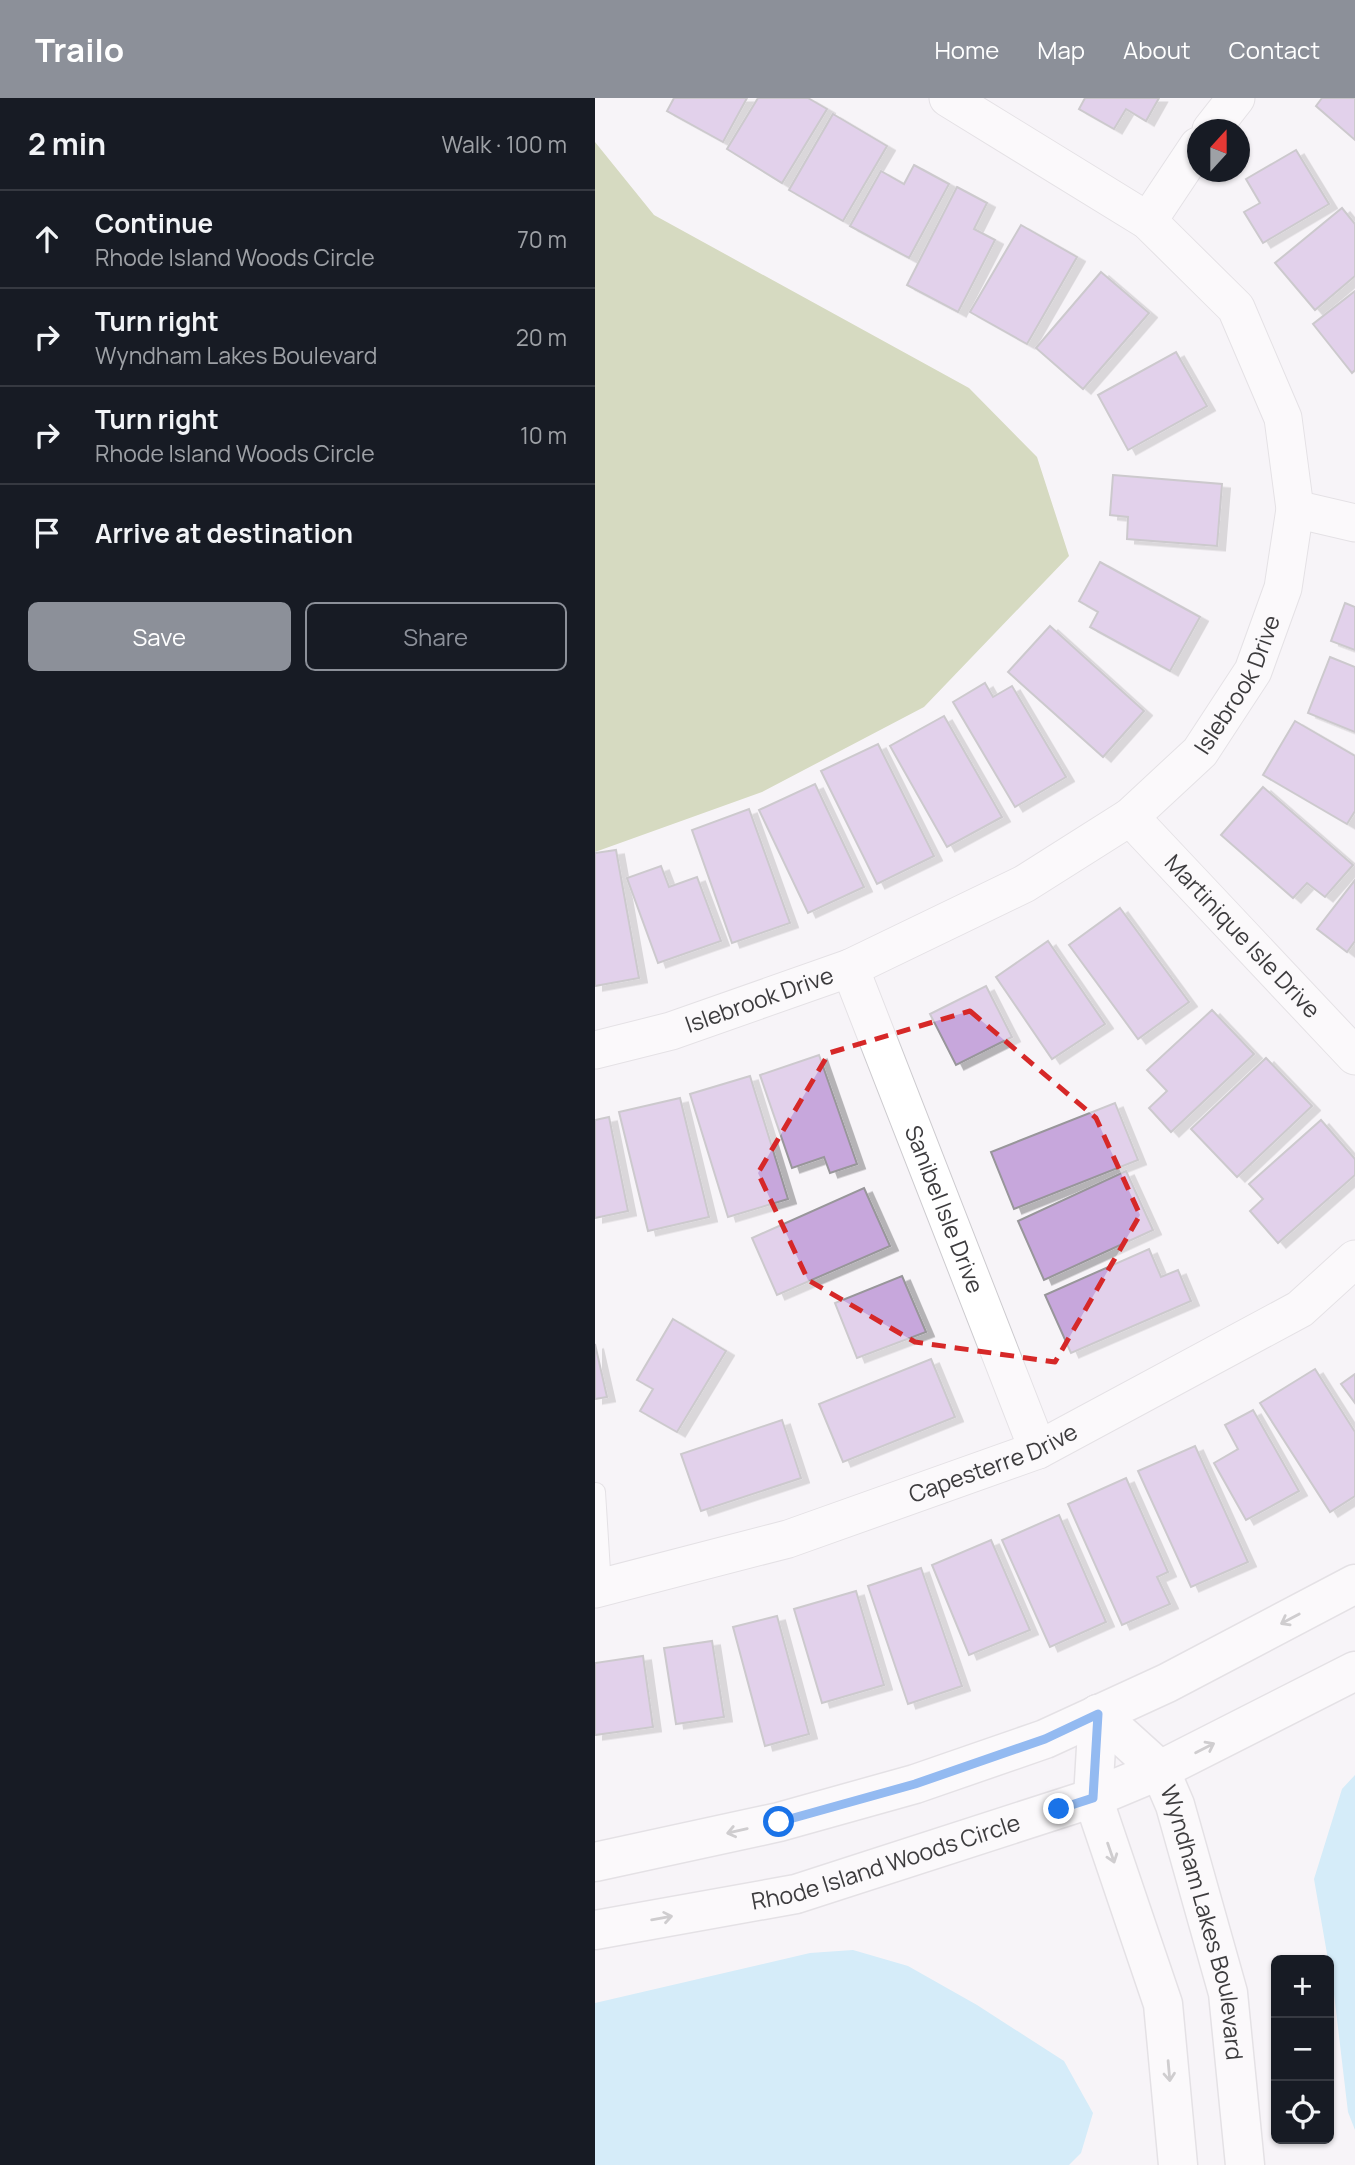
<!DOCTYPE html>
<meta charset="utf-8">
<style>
body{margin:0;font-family:Manrope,sans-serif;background:#20242c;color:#f1f3f6}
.controls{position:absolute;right:21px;bottom:21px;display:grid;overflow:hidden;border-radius:10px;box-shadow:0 2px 5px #0004}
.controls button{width:63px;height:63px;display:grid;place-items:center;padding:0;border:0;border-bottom:2px solid #363941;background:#171b24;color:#f1f3f6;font:35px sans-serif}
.compass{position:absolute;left:592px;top:21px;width:63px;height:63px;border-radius:50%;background:#171b24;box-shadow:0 2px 5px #0004;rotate:21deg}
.stop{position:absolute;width:21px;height:21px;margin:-16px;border:5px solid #1a73e8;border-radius:50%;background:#fff}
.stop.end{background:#1a73e8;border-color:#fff;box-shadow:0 2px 7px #0008}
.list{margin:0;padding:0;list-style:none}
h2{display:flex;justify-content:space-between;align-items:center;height:91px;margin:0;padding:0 28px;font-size:30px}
h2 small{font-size:23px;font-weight:400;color:#9ea1a6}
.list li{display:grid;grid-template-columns:46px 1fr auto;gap:21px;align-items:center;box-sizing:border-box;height:98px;padding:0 28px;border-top:2px solid #363941}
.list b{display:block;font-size:26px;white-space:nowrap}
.list p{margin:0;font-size:23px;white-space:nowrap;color:#9ea1a6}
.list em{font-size:23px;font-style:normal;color:#9ea1a6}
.actions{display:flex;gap:14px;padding:21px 28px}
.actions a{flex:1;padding:16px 0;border:2px solid #8c9099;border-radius:10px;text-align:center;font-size:24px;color:#8c9099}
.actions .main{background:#8c9099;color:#fff}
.icon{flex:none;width:38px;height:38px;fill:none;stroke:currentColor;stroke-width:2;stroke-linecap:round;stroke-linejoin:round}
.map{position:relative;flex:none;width:760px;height:2067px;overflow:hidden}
header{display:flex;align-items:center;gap:42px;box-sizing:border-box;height:98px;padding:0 35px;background:#8c9099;color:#fff}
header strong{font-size:33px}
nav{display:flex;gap:38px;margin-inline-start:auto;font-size:24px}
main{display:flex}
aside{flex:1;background:#171b24}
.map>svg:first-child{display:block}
.forest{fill:#adba7e}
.water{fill:#aae2fa}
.building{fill:#c7a7dc;stroke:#98969a;stroke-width:2;filter:url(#shadow)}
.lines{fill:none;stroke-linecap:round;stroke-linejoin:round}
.service-casing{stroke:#cdcbcf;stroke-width:20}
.minor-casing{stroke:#cdcbcf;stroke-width:39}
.tertiary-casing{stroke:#cdcbcf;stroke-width:41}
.service{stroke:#fff;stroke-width:18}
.minor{stroke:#fff;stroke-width:37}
.tertiary{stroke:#fff;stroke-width:38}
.oneway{stroke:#9e9e9e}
.route{stroke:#1a73e8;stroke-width:9}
.marked{fill:none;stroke:#d62828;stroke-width:5;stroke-dasharray:14 9;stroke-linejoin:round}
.labels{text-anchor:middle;stroke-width:6;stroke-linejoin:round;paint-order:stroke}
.street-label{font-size:23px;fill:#3d3c3e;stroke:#fff}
</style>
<header>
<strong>Trailo</strong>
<nav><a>Home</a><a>Map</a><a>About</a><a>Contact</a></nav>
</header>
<main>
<aside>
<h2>2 min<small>Walk · 100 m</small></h2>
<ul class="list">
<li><svg class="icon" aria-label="ahead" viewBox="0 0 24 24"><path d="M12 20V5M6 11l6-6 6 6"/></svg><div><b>Continue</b><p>Rhode Island Woods Circle</p></div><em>70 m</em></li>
<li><svg class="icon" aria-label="right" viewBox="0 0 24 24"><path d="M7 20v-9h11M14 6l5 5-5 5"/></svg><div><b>Turn right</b><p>Wyndham Lakes Boulevard</p></div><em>20 m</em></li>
<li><svg class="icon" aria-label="right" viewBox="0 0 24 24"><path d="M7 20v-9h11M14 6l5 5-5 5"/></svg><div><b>Turn right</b><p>Rhode Island Woods Circle</p></div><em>10 m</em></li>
<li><svg class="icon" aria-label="arrive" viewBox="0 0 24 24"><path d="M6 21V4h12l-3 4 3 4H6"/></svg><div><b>Arrive at destination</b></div></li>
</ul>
<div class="actions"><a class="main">Save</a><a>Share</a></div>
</aside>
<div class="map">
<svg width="760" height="2067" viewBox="0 0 760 2067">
<defs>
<filter id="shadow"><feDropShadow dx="8" dy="4.5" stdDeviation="0" flood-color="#0004"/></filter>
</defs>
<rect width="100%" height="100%" fill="#f7f4f8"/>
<!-- forest -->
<polygon class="forest" points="0,44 59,117 374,290 442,359 474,458 329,609 167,694 0,754"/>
<!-- water -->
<g class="water">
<polygon points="760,1677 760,2032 753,2014 739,1896 719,1781 747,1691"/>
<polygon points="258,1852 313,1868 382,1907 469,1963 498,2015 486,2055 474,2067 0,2067 0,1905 215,1855"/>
</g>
<!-- building -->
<g class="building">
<polygon points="79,0 152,0 128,44 72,13"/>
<polygon points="163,0 213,0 232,11 187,85 132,51"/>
<polygon points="490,0 564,0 551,23 531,11 519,31 484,11"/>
<polygon points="727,0 760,0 760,42 721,8"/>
<polygon points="238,16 292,48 248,123 194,92"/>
<polygon points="701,52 734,106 668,145 649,114 665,105 651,81"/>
<polygon points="319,67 354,86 314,160 255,128 286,73 309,86"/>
<polygon points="362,89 392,105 379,131 400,142 363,214 312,187"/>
<polygon points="747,110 760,126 760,178 720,212 680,165"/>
<polygon points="426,127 482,159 432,246 375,214"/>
<polygon points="506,174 554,215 488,291 441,250"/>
<polygon points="760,193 760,272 757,275 718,226"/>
<polygon points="581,254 612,308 533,352 503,297"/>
<polygon points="518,377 627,386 622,448 532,441 533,419 515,417"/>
<polygon points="505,464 605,519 575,573 495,529 503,514 484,503"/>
<polygon points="750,505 760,509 760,552 736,543"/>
<polygon points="455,528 549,613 508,659 413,574"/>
<polygon points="735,559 760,569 760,634 713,615"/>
<polygon points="390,585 398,599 417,588 471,679 420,709 358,604"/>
<polygon points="349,618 407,719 352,749 295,648"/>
<polygon points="700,623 760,658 760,713 752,726 668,677"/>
<polygon points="283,646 339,758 282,786 226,673"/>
<polygon points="220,686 269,789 213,815 164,712"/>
<polygon points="668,689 758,767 730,799 712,785 698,800 626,737"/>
<polygon points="154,711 195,825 137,845 97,732"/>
<polygon points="21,752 44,880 0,888 0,755"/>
<polygon points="66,768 74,789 102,779 126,843 63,865 32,780"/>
<polygon points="760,782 760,843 752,854 722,831"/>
<polygon points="525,810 594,904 543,941 474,847"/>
<polygon points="453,843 510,926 457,961 401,879"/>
<polygon points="391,888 417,939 361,967 335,916"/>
<polygon points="617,912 659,956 576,1034 554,1010 572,993 552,972"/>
<polygon points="224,957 262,1066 235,1075 229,1059 197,1070 165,977"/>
<polygon points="671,960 717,1008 642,1079 596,1031"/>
<polygon points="155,978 193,1101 133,1119 95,996"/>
<polygon points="85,1000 114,1119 53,1133 24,1014"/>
<polygon points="520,1005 543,1062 419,1111 396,1054"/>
<polygon points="14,1019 33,1113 0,1120 0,1022"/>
<polygon points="726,1022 760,1061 760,1077 683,1145 655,1113 668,1101 654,1086"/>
<polygon points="531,1073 558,1132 449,1182 423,1123"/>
<polygon points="269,1090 295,1148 182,1197 157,1140"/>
<polygon points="554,1151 566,1179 583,1172 596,1203 476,1255 450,1197"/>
<polygon points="307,1178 331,1234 262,1260 240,1205"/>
<polygon points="78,1221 131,1253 82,1334 45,1313 58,1291 42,1282"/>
<polygon points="0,1246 12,1299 0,1301"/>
<polygon points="336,1261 360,1319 248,1364 224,1306"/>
<polygon points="720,1271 760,1334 760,1398 735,1414 665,1305"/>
<polygon points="760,1276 760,1305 746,1286"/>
<polygon points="658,1312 704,1393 651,1422 619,1365 643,1351 630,1327"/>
<polygon points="187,1322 206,1380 106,1413 86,1356"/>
<polygon points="600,1348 653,1464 596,1489 543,1373"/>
<polygon points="531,1380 573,1474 562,1479 575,1506 527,1527 473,1406"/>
<polygon points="464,1417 511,1524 455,1549 407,1442"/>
<polygon points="396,1442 435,1532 374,1557 337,1467"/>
<polygon points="326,1470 367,1588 313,1606 273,1488"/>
<polygon points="261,1493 289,1587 227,1605 199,1511"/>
<polygon points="182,1518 214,1636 170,1648 138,1529"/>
<polygon points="117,1543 129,1619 81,1626 69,1550"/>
<polygon points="48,1558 58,1629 0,1637 0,1565"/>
</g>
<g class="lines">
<!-- service casing -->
<g class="service-casing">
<polyline id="service" points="1,1394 7,1489"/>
</g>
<!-- minor casing -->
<g class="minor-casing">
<g id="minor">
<polyline points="616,32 641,0"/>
<polyline points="553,123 603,48"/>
<polyline points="700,411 760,425"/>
<path id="s1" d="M535 719 760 958"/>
<path id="s2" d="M255 870 443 1352"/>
<path id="s3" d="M0 952 76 933 255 870 429 786 535 719 605 654 658 573 688 490 700 411 688 320 641 210 553 123 353 0"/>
<path id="s4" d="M0 1491 193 1441 443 1352 705 1211 760 1161"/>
</g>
</g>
<!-- tertiary casing -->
<g class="tertiary-casing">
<g id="tertiary">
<path id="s5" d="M503 1616 565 1672 580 1707 633 1895 650 2067"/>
<polyline points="503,1616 498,1700 568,1906 583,2067"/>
<polyline points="0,1764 184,1724 320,1686 450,1641 572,1585 760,1486"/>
<path id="s6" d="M0 1832 201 1796 498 1700 565 1672 760 1573"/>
</g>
</g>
<!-- service -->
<use href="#service" class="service"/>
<!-- minor -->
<use href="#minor" class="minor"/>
<!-- tertiary -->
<use href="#tertiary" class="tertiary"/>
</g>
<!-- one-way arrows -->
<defs><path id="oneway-shaft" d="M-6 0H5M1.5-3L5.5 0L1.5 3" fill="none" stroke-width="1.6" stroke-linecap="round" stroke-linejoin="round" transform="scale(1.75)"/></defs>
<g class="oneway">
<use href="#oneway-shaft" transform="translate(695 1521) rotate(152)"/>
<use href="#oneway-shaft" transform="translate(610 1650) rotate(-27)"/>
<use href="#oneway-shaft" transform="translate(142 1733) rotate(167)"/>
<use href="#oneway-shaft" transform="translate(516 1755) rotate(71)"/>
<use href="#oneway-shaft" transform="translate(67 1820) rotate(-10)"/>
<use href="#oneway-shaft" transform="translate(574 1973) rotate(85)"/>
</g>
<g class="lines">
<!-- route -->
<polyline class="route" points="184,1724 320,1686 450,1641 503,1616 498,1700 464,1711"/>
</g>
<!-- marked area -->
<path d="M0 0H760V2067H0ZM375 913 501 1020 545 1117 460 1264 320 1244 213 1182 163 1075 234 955Z" fill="#f7f4f8" fill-opacity=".55" fill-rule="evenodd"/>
<path class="marked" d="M375 913 501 1020 545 1117 460 1264 320 1244 213 1182 163 1075 234 955Z"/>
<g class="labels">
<!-- street labels -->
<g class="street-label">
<text dy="8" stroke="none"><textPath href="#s3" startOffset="760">Islebrook Drive</textPath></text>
<text dy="8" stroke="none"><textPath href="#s1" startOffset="164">Martinique Isle Drive</textPath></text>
<text dy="8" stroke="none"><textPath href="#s3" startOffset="172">Islebrook Drive</textPath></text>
<text dy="8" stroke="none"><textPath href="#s2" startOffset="259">Sanibel Isle Drive</textPath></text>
<text dy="8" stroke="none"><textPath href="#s4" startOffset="418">Capesterre Drive</textPath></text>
<text dy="8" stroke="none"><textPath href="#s6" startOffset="299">Rhode Island Woods Circle</textPath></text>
<text dy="8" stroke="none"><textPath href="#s5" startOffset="243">Wyndham Lakes Boulevard</textPath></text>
</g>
</g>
</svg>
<div class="controls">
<button>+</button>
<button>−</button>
<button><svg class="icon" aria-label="locate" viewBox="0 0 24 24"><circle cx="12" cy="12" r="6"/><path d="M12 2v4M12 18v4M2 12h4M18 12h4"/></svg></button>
</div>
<svg class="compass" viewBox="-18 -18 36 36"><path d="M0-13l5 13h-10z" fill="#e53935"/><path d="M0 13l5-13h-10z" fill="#9ea1a6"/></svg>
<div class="stop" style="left:184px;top:1724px"></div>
<div class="stop end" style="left:464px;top:1711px"></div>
</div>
</main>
